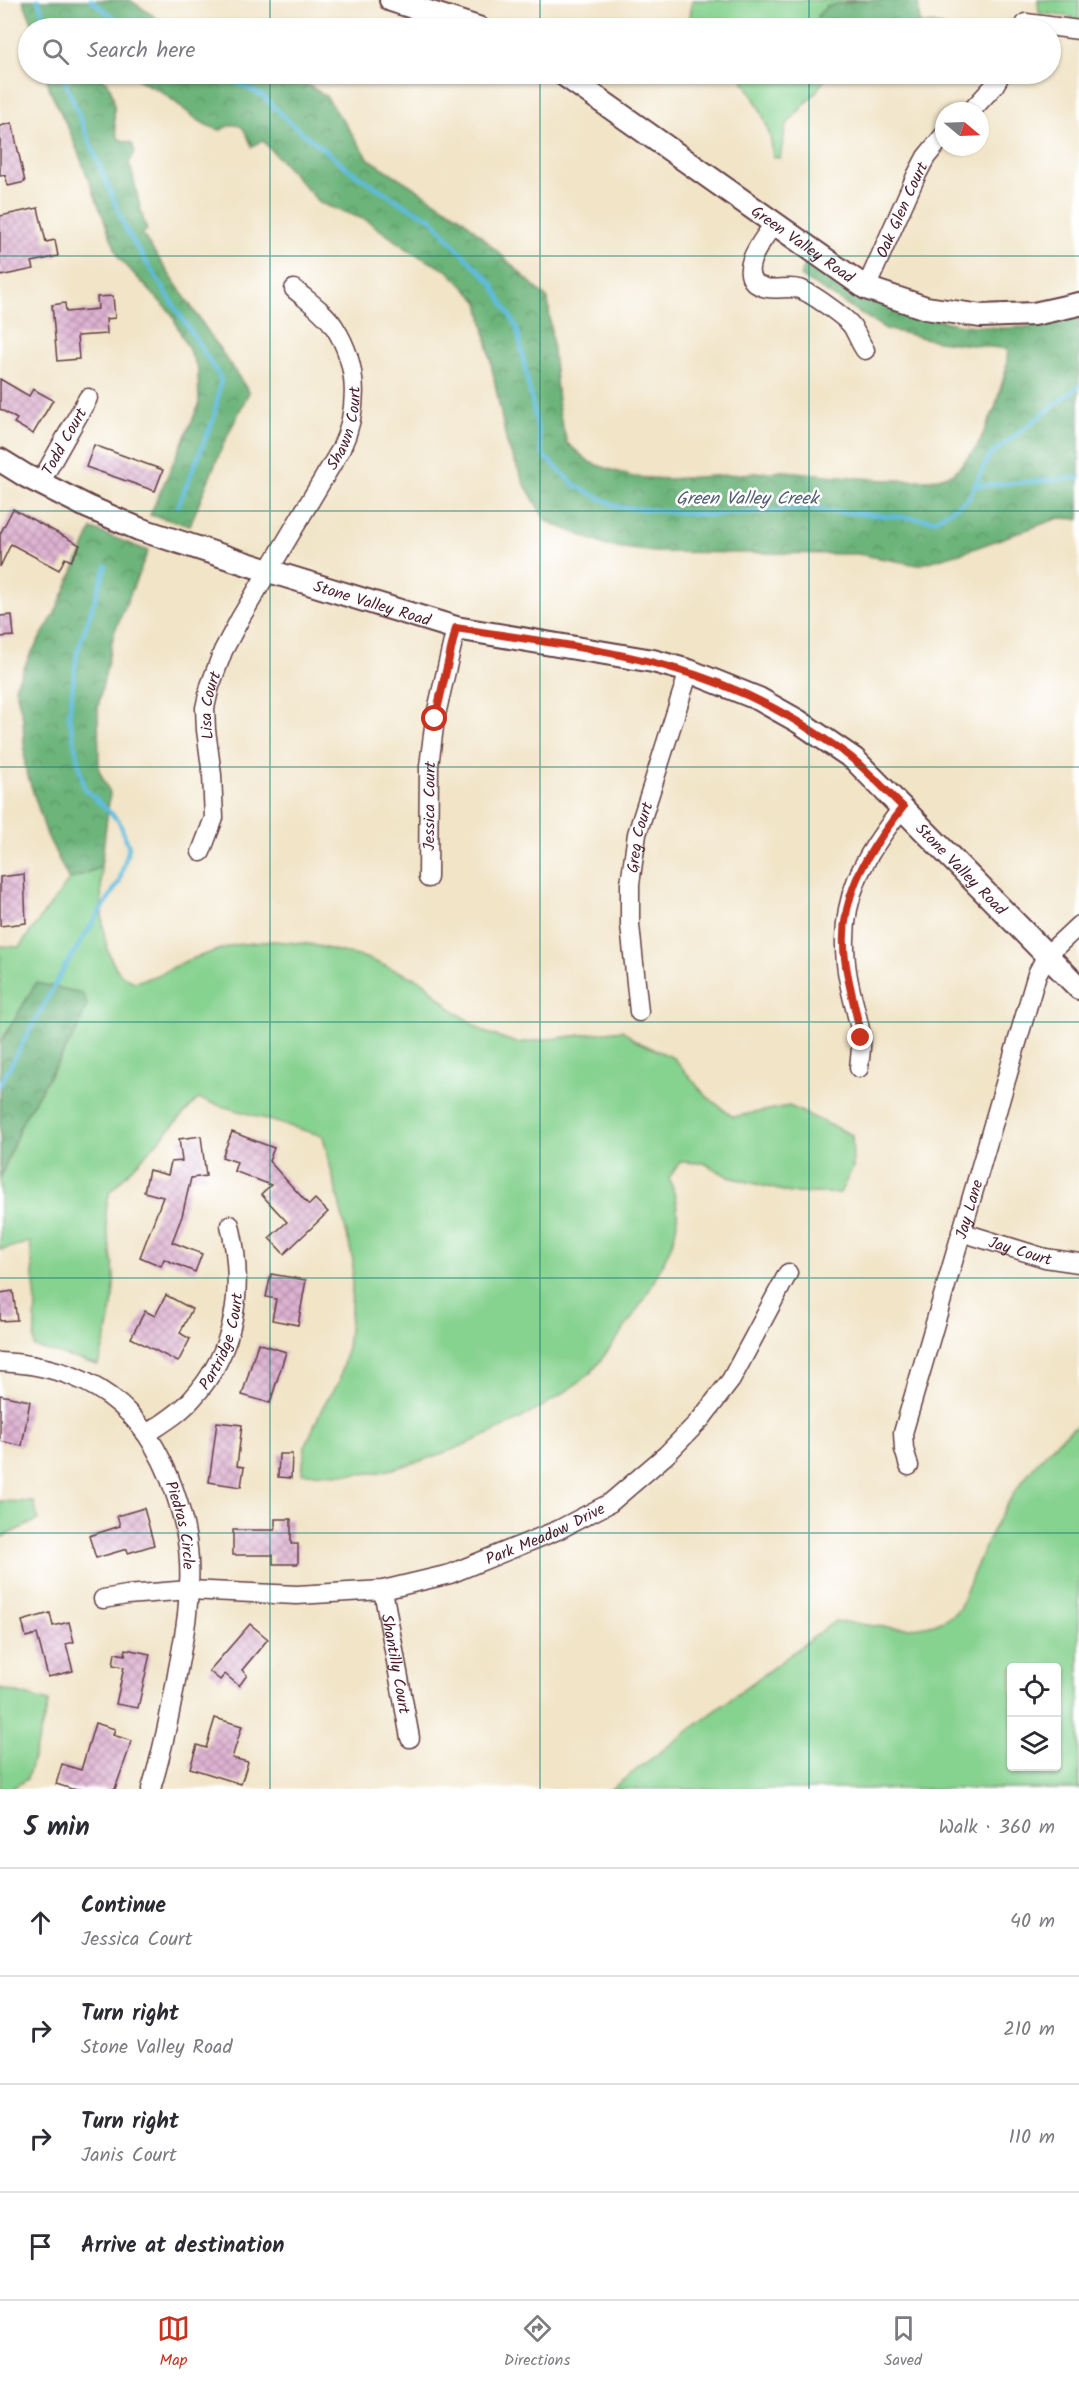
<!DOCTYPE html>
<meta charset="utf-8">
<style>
body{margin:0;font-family:Kalam,sans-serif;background:#f7f7f7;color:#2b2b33}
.controls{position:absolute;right:18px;bottom:18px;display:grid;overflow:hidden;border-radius:6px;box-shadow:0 2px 4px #0004}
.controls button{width:54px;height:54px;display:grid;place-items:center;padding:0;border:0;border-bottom:2px solid #e1e1e2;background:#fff;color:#2b2b33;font:30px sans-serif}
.compass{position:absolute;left:935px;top:102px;width:54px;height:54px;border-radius:50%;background:#fff;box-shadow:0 2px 4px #0004;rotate:109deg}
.stop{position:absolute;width:18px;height:18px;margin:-14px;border:4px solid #c8321e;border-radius:50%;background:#fff}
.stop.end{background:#c8321e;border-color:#fff;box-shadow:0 2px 6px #0008}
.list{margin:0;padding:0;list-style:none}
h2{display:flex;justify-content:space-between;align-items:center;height:78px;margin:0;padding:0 24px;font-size:26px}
h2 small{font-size:20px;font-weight:400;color:#7c7c81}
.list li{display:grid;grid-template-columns:39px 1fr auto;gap:18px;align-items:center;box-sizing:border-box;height:108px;padding:0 24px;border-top:2px solid #e1e1e2}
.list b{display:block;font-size:22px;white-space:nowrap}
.list p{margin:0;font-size:20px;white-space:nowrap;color:#7c7c81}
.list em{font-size:20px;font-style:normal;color:#7c7c81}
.icon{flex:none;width:33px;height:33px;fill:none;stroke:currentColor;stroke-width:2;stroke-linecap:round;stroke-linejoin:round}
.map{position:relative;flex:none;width:1079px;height:1789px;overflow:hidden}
.search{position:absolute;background:#fff;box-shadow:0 2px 4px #0004;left:18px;right:18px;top:18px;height:66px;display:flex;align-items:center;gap:15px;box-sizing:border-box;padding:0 21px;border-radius:33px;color:#7c7c81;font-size:22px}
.sheet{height:510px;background:#fff}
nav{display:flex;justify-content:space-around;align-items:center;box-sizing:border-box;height:84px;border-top:2px solid #e1e1e2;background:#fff;font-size:16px;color:#7c7c81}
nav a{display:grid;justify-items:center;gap:3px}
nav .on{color:#c8321e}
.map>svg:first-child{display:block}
.green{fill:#86d28f;stroke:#68785d;stroke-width:1.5;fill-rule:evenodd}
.forest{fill:url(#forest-crowns);stroke:#5b6a52;stroke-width:1.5}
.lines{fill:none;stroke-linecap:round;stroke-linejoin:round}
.stream{stroke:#5fbcdd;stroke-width:4.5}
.building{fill:url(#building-cross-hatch)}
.minor-casing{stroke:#633d42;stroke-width:21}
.tertiary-casing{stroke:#633d42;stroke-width:26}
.minor{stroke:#fff;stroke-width:18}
.tertiary{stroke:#fff;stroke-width:22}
.route{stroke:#c8321e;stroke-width:8}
.grid{fill:none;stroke:#0f766e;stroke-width:1.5;stroke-opacity:0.55}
.labels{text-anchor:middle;stroke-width:5;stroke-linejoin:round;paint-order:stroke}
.street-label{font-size:16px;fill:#4a1f2b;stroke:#fff}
.water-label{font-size:18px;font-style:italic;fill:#525e72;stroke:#fff}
</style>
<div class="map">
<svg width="1079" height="1789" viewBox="0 0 1079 1789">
<defs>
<pattern id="forest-crowns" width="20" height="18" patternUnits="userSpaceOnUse" patternTransform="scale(1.5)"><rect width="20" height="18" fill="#6cb47a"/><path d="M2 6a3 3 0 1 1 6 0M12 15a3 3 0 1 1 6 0" fill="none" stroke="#5b9264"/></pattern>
<pattern id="building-cross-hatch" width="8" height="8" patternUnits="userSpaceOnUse" patternTransform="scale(1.5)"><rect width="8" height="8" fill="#deb3d2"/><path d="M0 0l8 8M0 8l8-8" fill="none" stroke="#b691ab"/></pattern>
</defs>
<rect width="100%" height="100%" fill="#fff"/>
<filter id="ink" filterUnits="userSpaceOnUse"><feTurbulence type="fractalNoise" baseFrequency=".0167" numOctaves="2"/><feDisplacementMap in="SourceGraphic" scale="12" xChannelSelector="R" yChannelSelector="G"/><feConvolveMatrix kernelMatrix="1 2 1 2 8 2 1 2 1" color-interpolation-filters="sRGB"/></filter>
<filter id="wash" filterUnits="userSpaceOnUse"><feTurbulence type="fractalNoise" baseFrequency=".008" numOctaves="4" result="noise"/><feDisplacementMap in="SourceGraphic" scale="24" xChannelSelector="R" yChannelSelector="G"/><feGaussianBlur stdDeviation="1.35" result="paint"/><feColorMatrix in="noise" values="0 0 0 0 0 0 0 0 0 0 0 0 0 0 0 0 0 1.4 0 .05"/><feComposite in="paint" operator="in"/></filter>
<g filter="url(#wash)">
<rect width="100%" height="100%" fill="#f1e4c7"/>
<!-- green -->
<g class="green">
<polygon points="692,0 862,0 846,2 818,15 817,28 701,28 690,18"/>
<polygon points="1038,0 1079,0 1079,24 1071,23 1072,17 1039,13"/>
<path d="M739 74H828L816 92 786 125 780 158 773 157C771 124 756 100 739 74Z"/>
<path d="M101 867C102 898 98 952 122 975 125 978 131 980 135 982L158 975 188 960 234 945 273 941 309 944 366 958 424 982 448 1006 484 1032 517 1043 622 1030 636 1041 674 1058 705 1095 733 1117 789 1106 852 1135 853 1167 840 1193H791L729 1177 704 1163 680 1162 669 1178C687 1221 673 1243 654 1281 640 1308 625 1329 606 1353 601 1360 596 1368 589 1374 536 1418 447 1457 380 1472 357 1476 326 1473 302 1473L305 1447 323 1406 339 1382 347 1348 351 1309 353 1260 323 1136 198 1099 110 1192C99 1221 114 1249 114 1279 114 1308 107 1337 98 1365L34 1347 36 1303 30 1242 0 1250V1179L23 1120 79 1027 82 993 36 983 0 1044V946L19 947 69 880Z"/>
<path d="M1079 1425V1789H611L835 1621C875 1625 927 1640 959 1609 982 1551 1001 1501 1044 1455 1055 1443 1065 1433 1079 1425ZM1012 1668H1056V1766H1012Z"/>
<polygon points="0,1501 34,1502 38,1520 0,1538"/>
<polygon points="0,1688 49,1702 27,1779 11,1789 0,1789"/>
</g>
<!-- forest -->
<g class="forest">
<polygon points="23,0 130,0 164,23 177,28 34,28"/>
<polygon points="862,0 918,0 920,25 934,23 946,28 817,28 818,15 827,6"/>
<path d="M46 74C78 73 113 63 114 107 115 120 113 128 119 139L132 143 135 152 129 163C137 185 138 208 147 230L142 234 249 392 223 445 190 525 150 515 199 405 198 369 171 313 119 258 71 134 50 91Z"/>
<path d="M132 74H290L326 96 369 159 462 218 548 299 559 412 567 443 591 463 633 477 668 479 784 471 884 480H932L954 473 977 447 995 408 1006 370 1008 349 937 341 886 329 800 276 810 255 860 292 906 314 963 325 1003 328 1025 327 1079 315V519L1059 518 967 551 918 565 858 554 654 552 607 546 546 521 524 483 507 444 479 302 448 271 413 253 366 220 320 203 262 140 252 147C246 130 241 117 221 130 196 125 181 104 160 91 151 85 139 83 132 74Z"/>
<polygon points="92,529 148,551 114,633 98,707 99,770 110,793 101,867 69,880 47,835 25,767 23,718 15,687 30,655 54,615"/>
<polygon points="36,983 82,993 87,1004 79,1027 23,1120 0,1179 0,1044"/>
</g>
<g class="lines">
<!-- stream -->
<g class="stream">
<polyline points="38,0 48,28"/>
<polyline points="91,0 127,28"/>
<polyline points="62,74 126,230 221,379 214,418 178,506"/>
<polyline points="220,74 263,96 288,121 351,171 404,205 431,218 455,246 491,282 517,328 543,455 576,486 618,507 710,515 804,509 935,520 968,499 990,455 1079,386"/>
<polyline points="975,486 1079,478"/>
<polyline points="0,1085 64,968 119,882 129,847 119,821 84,788 69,716 77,653 106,566"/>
</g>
</g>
<g id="blocks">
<!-- building -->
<g class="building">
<polygon points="12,123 25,182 8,186 5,175 0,176 0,126"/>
<polygon points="38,208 46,242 55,240 58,256 32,262 34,269 0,276 0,216"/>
<polygon points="113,296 115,318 106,319 107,334 77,336 79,359 57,361 52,305 65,303 66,312 98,309 97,297"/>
<polygon points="0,379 29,396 33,389 53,400 33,434 14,423 17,419 0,409"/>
<polygon points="94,445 163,470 155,491 86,467"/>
<polygon points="13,509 80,545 71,561 65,558 59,570 11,544 0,567 0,534"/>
<polygon points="12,615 14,636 0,637 0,616"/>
<polygon points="24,874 26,923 0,926 0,877"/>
<polygon points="232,1132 274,1148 269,1161 309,1205 315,1199 328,1212 284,1254 269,1238 287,1222 261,1194 271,1185 234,1171 237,1162 222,1157"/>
<polygon points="201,1136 206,1176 191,1178 182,1216 172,1242 202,1254 195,1272 164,1259 161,1266 140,1257 163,1197 144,1192 149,1170 168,1175 171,1162 182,1161 179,1139"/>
<polygon points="271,1274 306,1280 298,1325 272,1320 276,1299 266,1297"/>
<polygon points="13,1291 17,1320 0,1321 0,1293"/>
<polygon points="166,1295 192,1309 180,1333 190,1339 178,1362 131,1338 145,1311 155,1316"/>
<polygon points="258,1343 286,1352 270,1403 242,1395"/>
<polygon points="0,1395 30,1401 22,1446 0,1441"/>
<polygon points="217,1422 242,1425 237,1466 244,1467 241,1487 209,1482"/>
<polygon points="279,1454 292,1454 291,1478 278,1477"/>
<polygon points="144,1508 154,1545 128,1553 127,1549 96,1558 89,1536 120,1526 117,1516"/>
<polygon points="275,1519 291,1519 291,1544 298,1544 298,1564 273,1564 273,1555 233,1555 233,1530 275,1530"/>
<polygon points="50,1613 53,1626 69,1622 74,1642 66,1644 73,1671 48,1677 37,1634 26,1637 22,1621"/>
<polygon points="250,1624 268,1639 242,1670 247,1675 239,1686 225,1674 220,1680 209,1671"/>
<polygon points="126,1649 150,1654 138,1708 116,1704 124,1667 113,1665 115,1653 125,1655"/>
<polygon points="215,1718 242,1726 232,1758 248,1762 241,1784 190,1768 197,1745 206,1748"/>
<polygon points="95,1723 115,1729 113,1735 132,1741 115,1789 72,1789 56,1784 62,1764 81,1770"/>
</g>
</g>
</g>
<g filter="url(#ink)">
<use href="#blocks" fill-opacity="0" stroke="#633d42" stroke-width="1.5"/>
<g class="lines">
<!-- minor casing -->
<g class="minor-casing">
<g id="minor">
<polyline points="1023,28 1026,23 1079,30"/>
<polyline points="971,111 994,86 1001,74"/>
<path d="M775 223C762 240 730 280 767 288 778 290 789 286 799 289 810 292 845 317 852 326 857 334 860 343 865 350"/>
<path id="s1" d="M866 288 916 176 926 157 944 135"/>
<path id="s2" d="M40 483 88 398"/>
<path id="s3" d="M201 852 214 818 212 775 206 730 205 708 210 686 223 651 241 617 341 449C359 410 359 366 335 328 326 313 308 301 294 289"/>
<path id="s4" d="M428 878 429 766 435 719 456 628"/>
<path id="s5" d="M639 1012 630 925V884L637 834 689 671"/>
<path d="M859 1068C860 1057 862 1046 861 1035 857 1011 848 987 846 963 839 897 864 856 903 807"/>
<path id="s6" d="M961 1232 1045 1258 1079 1263"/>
<path id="s7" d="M0 1362C88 1366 145 1406 174 1490 182 1513 188 1536 189 1561 191 1598 185 1633 178 1669 171 1710 163 1750 151 1789"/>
<path id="s8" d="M148 1433C163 1423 180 1413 192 1399 236 1351 245 1287 230 1225"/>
<path id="s9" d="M909 1466 904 1449 903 1433 1037 974 1047 955 1079 925"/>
<path id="s10" d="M383 1590 410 1738"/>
<path id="s11" d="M103 1599 127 1595 189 1590 297 1595 383 1590 450 1574 558 1530 610 1503 666 1455 701 1419 731 1380 788 1273"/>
</g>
</g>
<!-- tertiary casing -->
<g class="tertiary-casing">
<g id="tertiary">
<polyline points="391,0 478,28"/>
<path id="s12" d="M563 74 866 288 926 308 981 316 1034 314 1079 304"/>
<path id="s13" d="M0 460 26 476 88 507 139 529 269 571 456 628 653 661 689 671 759 699 798 721 854 759 1079 988"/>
</g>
</g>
<!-- minor -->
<use href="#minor" class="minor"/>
<!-- tertiary -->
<use href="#tertiary" class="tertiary"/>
</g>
</g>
<g class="lines" filter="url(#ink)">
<!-- route -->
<path class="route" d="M435 719 456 628C588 649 706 658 820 736 831 744 844 751 854 760 871 774 887 792 903 807 865 855 835 902 846 966 850 990 857 1014 861 1038"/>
</g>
<!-- grid -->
<path class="grid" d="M270 0V28M540 0V28M809 0V28M270 74V1789M540 74V1789M809 74V1789M0 256H1079M0 511H1079M0 767H1079M0 1022H1079M0 1278H1079M0 1533H1079"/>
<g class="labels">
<!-- street labels -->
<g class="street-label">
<text dy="6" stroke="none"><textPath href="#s1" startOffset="86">Oak Glen Court</textPath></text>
<text dy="6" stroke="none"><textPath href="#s12" startOffset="294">Green Valley Road</textPath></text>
<text dy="6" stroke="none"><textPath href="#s3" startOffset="462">Shawn Court</textPath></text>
<text dy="6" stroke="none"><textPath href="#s2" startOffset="48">Todd Court</textPath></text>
<text dy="6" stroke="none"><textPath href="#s13" startOffset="400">Stone Valley Road</textPath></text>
<text dy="6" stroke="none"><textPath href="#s3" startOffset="150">Lisa Court</textPath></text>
<text dy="6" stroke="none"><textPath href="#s4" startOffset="72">Jessica Court</textPath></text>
<text dy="6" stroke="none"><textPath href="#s5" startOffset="176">Greg Court</textPath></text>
<text dy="6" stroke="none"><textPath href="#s13" startOffset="1066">Stone Valley Road</textPath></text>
<text dy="6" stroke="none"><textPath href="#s9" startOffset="267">Jay Lane</textPath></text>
<text dy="6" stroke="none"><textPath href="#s6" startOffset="62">Jay Court</textPath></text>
<text dy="6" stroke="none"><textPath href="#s8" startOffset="122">Partridge Court</textPath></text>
<text dy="6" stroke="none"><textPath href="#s7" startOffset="268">Piedras Circle</textPath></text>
<text dy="6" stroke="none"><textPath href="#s11" startOffset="453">Park Meadow Drive</textPath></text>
<text dy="6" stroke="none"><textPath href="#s10" startOffset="75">Shantilly Court</textPath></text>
</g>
<!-- water labels -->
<g class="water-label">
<text x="747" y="504">Green Valley Creek</text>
</g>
</g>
</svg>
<div class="controls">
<button><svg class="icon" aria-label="locate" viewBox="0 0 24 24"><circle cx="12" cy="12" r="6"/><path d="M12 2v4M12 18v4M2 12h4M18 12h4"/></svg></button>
<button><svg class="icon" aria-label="layers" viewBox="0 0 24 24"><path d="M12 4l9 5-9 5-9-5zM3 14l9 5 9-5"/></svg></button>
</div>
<svg class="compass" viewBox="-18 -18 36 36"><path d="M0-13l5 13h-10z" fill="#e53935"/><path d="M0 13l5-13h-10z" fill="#7c7c81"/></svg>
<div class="stop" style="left:435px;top:719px"></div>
<div class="stop end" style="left:861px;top:1038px"></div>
<div class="search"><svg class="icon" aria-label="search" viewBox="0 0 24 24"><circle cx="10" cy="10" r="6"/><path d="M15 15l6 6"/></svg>Search here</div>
</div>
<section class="sheet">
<h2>5 min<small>Walk · 360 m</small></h2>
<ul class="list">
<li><svg class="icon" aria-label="ahead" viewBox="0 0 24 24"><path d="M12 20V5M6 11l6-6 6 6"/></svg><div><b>Continue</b><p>Jessica Court</p></div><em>40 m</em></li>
<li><svg class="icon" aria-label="right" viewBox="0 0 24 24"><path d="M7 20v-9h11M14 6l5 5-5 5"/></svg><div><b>Turn right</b><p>Stone Valley Road</p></div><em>210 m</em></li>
<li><svg class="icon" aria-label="right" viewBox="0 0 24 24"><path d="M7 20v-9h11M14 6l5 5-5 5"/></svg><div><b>Turn right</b><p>Janis Court</p></div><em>110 m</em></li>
<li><svg class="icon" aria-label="arrive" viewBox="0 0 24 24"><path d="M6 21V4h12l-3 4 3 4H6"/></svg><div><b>Arrive at destination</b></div></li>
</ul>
</section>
<nav>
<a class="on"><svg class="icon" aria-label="map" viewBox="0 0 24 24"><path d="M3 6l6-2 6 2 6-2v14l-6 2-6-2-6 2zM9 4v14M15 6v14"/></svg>Map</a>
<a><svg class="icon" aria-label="directions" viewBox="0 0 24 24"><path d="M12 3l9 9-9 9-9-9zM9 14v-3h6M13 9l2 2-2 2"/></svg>Directions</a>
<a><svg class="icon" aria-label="saved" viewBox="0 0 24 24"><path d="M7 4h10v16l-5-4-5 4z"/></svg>Saved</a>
</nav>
